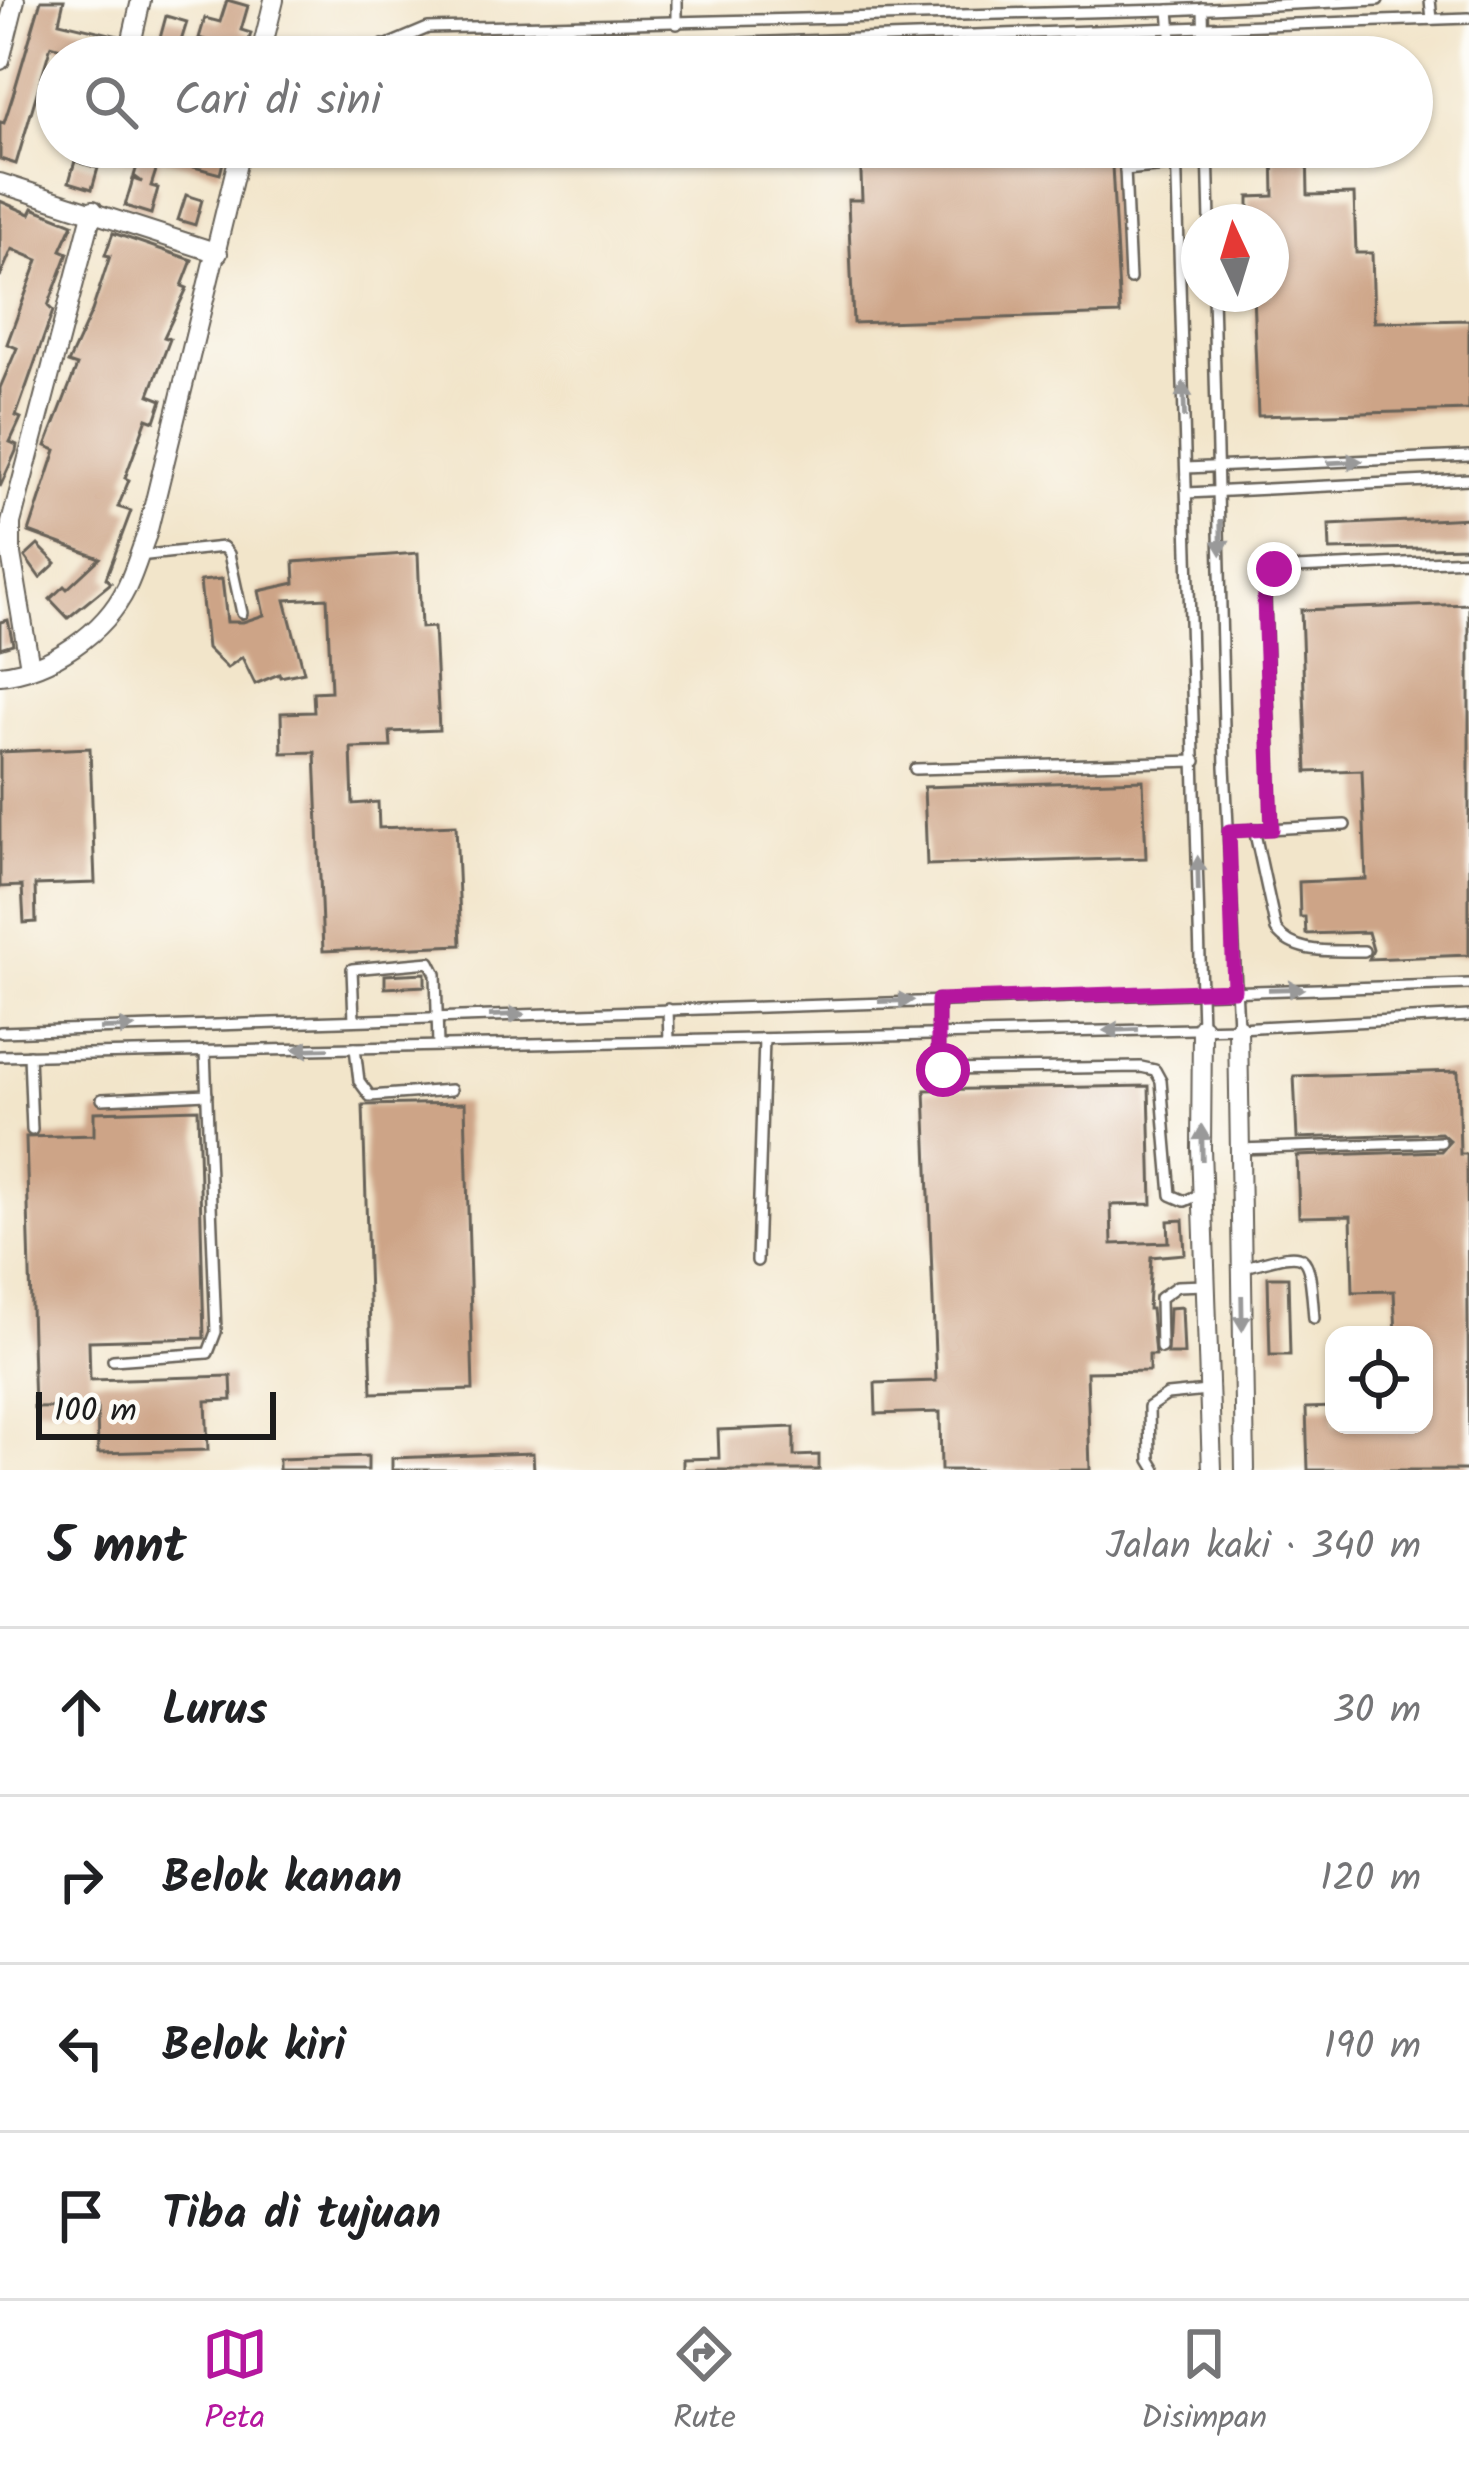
<!DOCTYPE html>
<html lang="id">
<meta charset="utf-8">
<style>
body{margin:0;font-family:Kalam,sans-serif;background:#f2f2f2;color:#202124}
.controls{position:absolute;right:36px;bottom:36px;display:grid;overflow:hidden;border-radius:24px;box-shadow:0 3px 9px #0004}
.controls button{width:108px;height:108px;display:grid;place-items:center;padding:0;border:0;border-bottom:3px solid #e0e0e0;background:#fff;color:#202124;font:60px sans-serif}
.compass{position:absolute;left:1181px;top:204px;width:108px;height:108px;border-radius:50%;background:#fff;box-shadow:0 3px 9px #0004;rotate:356deg}
.scale{position:absolute;left:36px;bottom:30px;width:240px;box-sizing:border-box;padding-left:12px;border:6px solid #1c1c1c;border-top:0;font-size:33px;line-height:42px;white-space:nowrap;color:#1c1c1c;-webkit-text-stroke:9px #fdfcf7;paint-order:stroke}
.stop{position:absolute;width:36px;height:36px;margin:-27px;border:9px solid #b5179e;border-radius:50%;background:#fff}
.stop.end{background:#b5179e;border-color:#fff;box-shadow:0 3px 12px #0008}
.list{margin:0;padding:0;list-style:none}
h2{display:flex;justify-content:space-between;align-items:center;height:156px;margin:0;padding:0 48px;font-size:51px}
h2 small{font-size:39px;font-weight:400;color:#757577}
.list li{display:grid;grid-template-columns:78px 1fr auto;gap:36px;align-items:center;box-sizing:border-box;height:168px;padding:0 48px;border-top:3px solid #e0e0e0}
.list b{display:block;font-size:45px;white-space:nowrap}
.list em{font-size:39px;font-style:normal;color:#757577}
.icon{flex:none;width:66px;height:66px;fill:none;stroke:currentColor;stroke-width:2;stroke-linecap:round;stroke-linejoin:round}
.map{position:relative;flex:none;width:1469px;height:1470px;overflow:hidden}
.search{position:absolute;background:#fff;box-shadow:0 3px 9px #0004;left:36px;right:36px;top:36px;height:132px;display:flex;align-items:center;gap:30px;box-sizing:border-box;padding:0 42px;border-radius:66px;color:#757577;font-size:45px}
.sheet{height:828px;background:#fff}
nav{display:flex;justify-content:space-around;align-items:center;box-sizing:border-box;height:168px;border-top:3px solid #e0e0e0;background:#fff;font-size:33px;color:#757577}
nav a{display:grid;justify-items:center;gap:6px}
nav .on{color:#b5179e}
.map>svg:first-child{display:block}
.building{fill:#cda487}
.lines{fill:none;stroke-linecap:round;stroke-linejoin:round}
.lane-casing{stroke:#676259;stroke-width:14}
.street-casing{stroke:#676259;stroke-width:22}
.lane{stroke:#fff;stroke-width:9}
.street{stroke:#fff;stroke-width:18}
.oneway{fill:#999}
.route{stroke:#b5179e;stroke-width:15}
</style>
<div class="map">
<svg width="1469" height="1470" viewBox="0 0 1469 1470">
<rect width="100%" height="100%" fill="#fdfcf7"/>
<filter id="ink" filterUnits="userSpaceOnUse"><feTurbulence type="fractalNoise" baseFrequency=".00833" numOctaves="2"/><feDisplacementMap in="SourceGraphic" scale="24" xChannelSelector="R" yChannelSelector="G"/><feConvolveMatrix kernelMatrix="1 2 1 2 8 2 1 2 1" color-interpolation-filters="sRGB"/></filter>
<filter id="wash" filterUnits="userSpaceOnUse"><feTurbulence type="fractalNoise" baseFrequency=".004" numOctaves="4" result="noise"/><feDisplacementMap in="SourceGraphic" scale="48" xChannelSelector="R" yChannelSelector="G"/><feGaussianBlur stdDeviation="2.7" result="paint"/><feColorMatrix in="noise" values="0 0 0 0 0 0 0 0 0 0 0 0 0 0 0 0 0 1.4 0 .05"/><feComposite in="paint" operator="in"/></filter>
<g filter="url(#wash)">
<rect width="100%" height="100%" fill="#f2e5ca"/>
<g id="blocks">
<!-- building -->
<g class="building">
<polygon points="41,0 64,0 59,22 119,36 112,57 81,57 82,54 51,45 16,164 0,159 0,122 4,123 13,95"/>
<polygon points="227,0 248,6 241,30 251,33 245,54 199,38 205,18 220,22"/>
<polygon points="166,16 187,22 176,57 156,53"/>
<polygon points="95,147 227,147 220,174 160,158 151,186 158,188 151,214 125,206 133,179 142,182 134,176 138,163 94,150"/>
<polygon points="860,147 1111,147 1120,314 853,323 848,200 862,200"/>
<polygon points="1273,147 1307,147 1308,195 1354,194 1356,253 1372,253 1374,322 1469,320 1469,410 1258,416 1253,294 1271,294 1271,222 1249,222 1249,197 1274,196"/>
<polygon points="75,161 98,168 92,189 69,182"/>
<polygon points="186,195 202,200 195,225 178,220"/>
<polygon points="0,201 30,214 33,208 73,224 61,250 68,253 48,306 53,311 16,416 21,418 10,442 17,445 16,451 0,487 0,388 17,348 7,344 38,260 12,249 0,277"/>
<polygon points="113,233 192,260 182,286 187,288 164,337 170,339 149,395 162,400 155,421 147,418 125,478 129,480 118,507 131,511 106,578 111,583 68,618 50,599 64,586 67,589 100,558 29,532 56,450 46,446 77,366 68,363 92,311 110,256 105,255"/>
<polygon points="1469,518 1469,547 1330,550 1329,525"/>
<polygon points="38,545 56,563 40,578 25,557"/>
<polygon points="418,553 421,628 434,627 439,730 390,732 391,747 351,748 353,804 378,802 379,828 456,825 461,945 323,951 315,752 282,753 281,713 314,712 313,692 331,691 327,598 285,600 304,672 280,677 279,674 255,684 242,657 227,668 207,648 200,581 222,579 227,622 243,622 264,615 259,591 295,583 294,562"/>
<polygon points="1469,604 1469,955 1369,959 1373,950 1368,932 1306,934 1305,917 1300,917 1299,882 1366,879 1362,770 1307,772 1301,610"/>
<polygon points="8,620 13,644 0,648 0,622"/>
<polygon points="90,748 95,883 35,885 36,922 24,923 22,886 0,887 0,752"/>
<polygon points="1143,780 1146,858 927,865 924,787"/>
<polygon points="425,973 425,986 385,988 385,975"/>
<polygon points="1458,1071 1460,1154 1467,1154 1469,1470 1308,1470 1306,1408 1334,1407 1334,1425 1424,1425 1424,1335 1396,1335 1394,1291 1353,1292 1351,1216 1299,1217 1297,1156 1441,1151 1450,1141 1441,1133 1297,1138 1294,1076"/>
<polygon points="1149,1086 1152,1204 1111,1205 1112,1244 1169,1242 1168,1221 1183,1220 1185,1254 1151,1257 1148,1309 1151,1309 1155,1355 1149,1355 1149,1371 1087,1372 1090,1470 941,1470 940,1412 876,1414 875,1383 936,1381 925,1090"/>
<polygon points="465,1103 473,1390 372,1393 363,1105"/>
<polygon points="198,1109 204,1338 89,1341 90,1380 231,1376 232,1400 206,1401 208,1450 98,1453 97,1407 34,1408 26,1137 94,1135 94,1112"/>
<polygon points="1268,1277 1288,1277 1290,1355 1270,1355"/>
<polygon points="1182,1307 1184,1354 1167,1354 1169,1308"/>
<polygon points="794,1427 794,1456 819,1455 819,1470 683,1470 683,1459 719,1458 718,1430"/>
<polygon points="533,1453 534,1470 392,1470 392,1458"/>
<polygon points="368,1456 368,1470 279,1470 279,1459"/>
</g>
</g>
</g>
<g filter="url(#ink)">
<use href="#blocks" fill-opacity="0" stroke="#676259" stroke-width="3"/>
<g class="lines">
<!-- lane casing -->
<g class="lane-casing">
<g id="lane">
<polyline points="677,0 677,24"/>
<polyline points="1430,0 1432,19"/>
<polyline points="1203,8 1204,57"/>
<polyline points="1169,10 1173,57"/>
<polyline points="383,45 425,54 1469,18"/>
<polyline points="359,57 428,28 1169,10 1378,0"/>
<polyline points="1124,147 1130,279"/>
<polyline points="1176,147 1202,1027"/>
<polyline points="1208,147 1210,222"/>
<polyline points="1125,170 1176,165"/>
<polyline points="1213,294 1225,766 1238,1026"/>
<polyline points="1186,468 1469,456"/>
<polyline points="1187,493 1469,479"/>
<polyline points="138,556 223,547 229,554 242,613"/>
<polyline points="915,769 1196,761"/>
<path d="M1254 829 1276 930C1296 956 1334 950 1364 951"/>
<polyline points="1272,829 1265,598 1274,569 1469,560"/>
<polyline points="1229,831 1345,825"/>
<polyline points="938,1000 938,1065 943,1070 1141,1067 1155,1070 1161,1081 1171,1195 1185,1201 1203,1193"/>
<polyline points="668,1009 669,1041"/>
<polyline points="354,1020 352,969 430,962 436,974 438,1046"/>
<polyline points="0,1032 1469,984"/>
<polyline points="355,1048 359,1081 370,1096 451,1090"/>
<polyline points="29,1055 32,1130"/>
<polyline points="0,1056 1238,1028 1469,1016"/>
<polyline points="102,1099 207,1094"/>
<polyline points="1238,1149 1441,1142"/>
<polyline points="757,1261 764,1039"/>
<path d="M1241 1268C1311 1249 1308 1245 1314 1318"/>
<polyline points="1161,1348 1160,1298 1177,1286 1206,1285"/>
<polyline points="113,1360 208,1353 216,1332 205,1051"/>
<polyline points="1156,1470 1150,1460 1149,1407 1167,1395 1207,1391"/>
</g>
</g>
<!-- street casing -->
<g class="street-casing">
<g id="street">
<polyline points="128,57 141,0"/>
<polyline points="260,57 274,0"/>
<polyline points="0,60 15,0"/>
<polyline points="0,183 218,253"/>
<polyline points="30,667 11,554 11,523 93,210"/>
<path d="M0 675C50 670 105 633 127 587 135 570 140 552 147 534L241 147"/>
<polyline points="1202,1027 1201,1148 1212,1470"/>
<polyline points="1238,1028 1245,1470"/>
</g>
</g>
<!-- lane -->
<use href="#lane" class="lane"/>
<!-- street -->
<use href="#street" class="street"/>
</g>
<!-- one-way arrows -->
<defs><path id="oneway-solid" d="M-6-.8H1V-3.2L6.5 0L1 3.2V.8H-6Z" transform="scale(3)"/></defs>
<g class="oneway">
<use href="#oneway-solid" transform="translate(1184 400) rotate(-92)"/>
<use href="#oneway-solid" transform="translate(1345 462) rotate(-3)"/>
<use href="#oneway-solid" transform="translate(1221 537) rotate(89)"/>
<use href="#oneway-solid" transform="translate(1198 874) rotate(-91)"/>
<use href="#oneway-solid" transform="translate(1286 989) rotate(-1)"/>
<use href="#oneway-solid" transform="translate(896 1001) rotate(-2)"/>
<use href="#oneway-solid" transform="translate(507 1015) rotate(-2)"/>
<use href="#oneway-solid" transform="translate(117 1028) rotate(-2)"/>
<use href="#oneway-solid" transform="translate(1121 1030) rotate(178)"/>
<use href="#oneway-solid" transform="translate(311 1049) rotate(179)"/>
<use href="#oneway-solid" transform="translate(1202 1143) rotate(-91)"/>
<use href="#oneway-solid" transform="translate(1242 1313) rotate(89)"/>
</g>
</g>
<g class="lines" filter="url(#ink)">
<!-- route -->
<polyline class="route" points="943,1070 938,1065 938,1000 1234,990 1229,831 1272,829 1264,598 1274,569"/>
</g>
</svg>
<div class="controls">
<button><svg class="icon" aria-label="locate" viewBox="0 0 24 24"><circle cx="12" cy="12" r="6"/><path d="M12 2v4M12 18v4M2 12h4M18 12h4"/></svg></button>
</div>
<svg class="compass" viewBox="-18 -18 36 36"><path d="M0-13l5 13h-10z" fill="#e53935"/><path d="M0 13l5-13h-10z" fill="#757577"/></svg>
<div class="scale">100 m</div>
<div class="stop" style="left:943px;top:1070px"></div>
<div class="stop end" style="left:1274px;top:569px"></div>
<div class="search"><svg class="icon" aria-label="search" viewBox="0 0 24 24"><circle cx="10" cy="10" r="6"/><path d="M15 15l6 6"/></svg>Cari di sini</div>
</div>
<section class="sheet">
<h2>5 mnt<small>Jalan kaki · 340 m</small></h2>
<ul class="list">
<li><svg class="icon" aria-label="ahead" viewBox="0 0 24 24"><path d="M12 20V5M6 11l6-6 6 6"/></svg><div><b>Lurus</b></div><em>30 m</em></li>
<li><svg class="icon" aria-label="right" viewBox="0 0 24 24"><path d="M7 20v-9h11M14 6l5 5-5 5"/></svg><div><b>Belok kanan</b></div><em>120 m</em></li>
<li><svg class="icon" aria-label="left" viewBox="0 0 24 24"><path d="M17 20v-9H6M10 6l-5 5 5 5"/></svg><div><b>Belok kiri</b></div><em>190 m</em></li>
<li><svg class="icon" aria-label="arrive" viewBox="0 0 24 24"><path d="M6 21V4h12l-3 4 3 4H6"/></svg><div><b>Tiba di tujuan</b></div></li>
</ul>
</section>
<nav>
<a class="on"><svg class="icon" aria-label="map" viewBox="0 0 24 24"><path d="M3 6l6-2 6 2 6-2v14l-6 2-6-2-6 2zM9 4v14M15 6v14"/></svg>Peta</a>
<a><svg class="icon" aria-label="directions" viewBox="0 0 24 24"><path d="M12 3l9 9-9 9-9-9zM9 14v-3h6M13 9l2 2-2 2"/></svg>Rute</a>
<a><svg class="icon" aria-label="saved" viewBox="0 0 24 24"><path d="M7 4h10v16l-5-4-5 4z"/></svg>Disimpan</a>
</nav>
